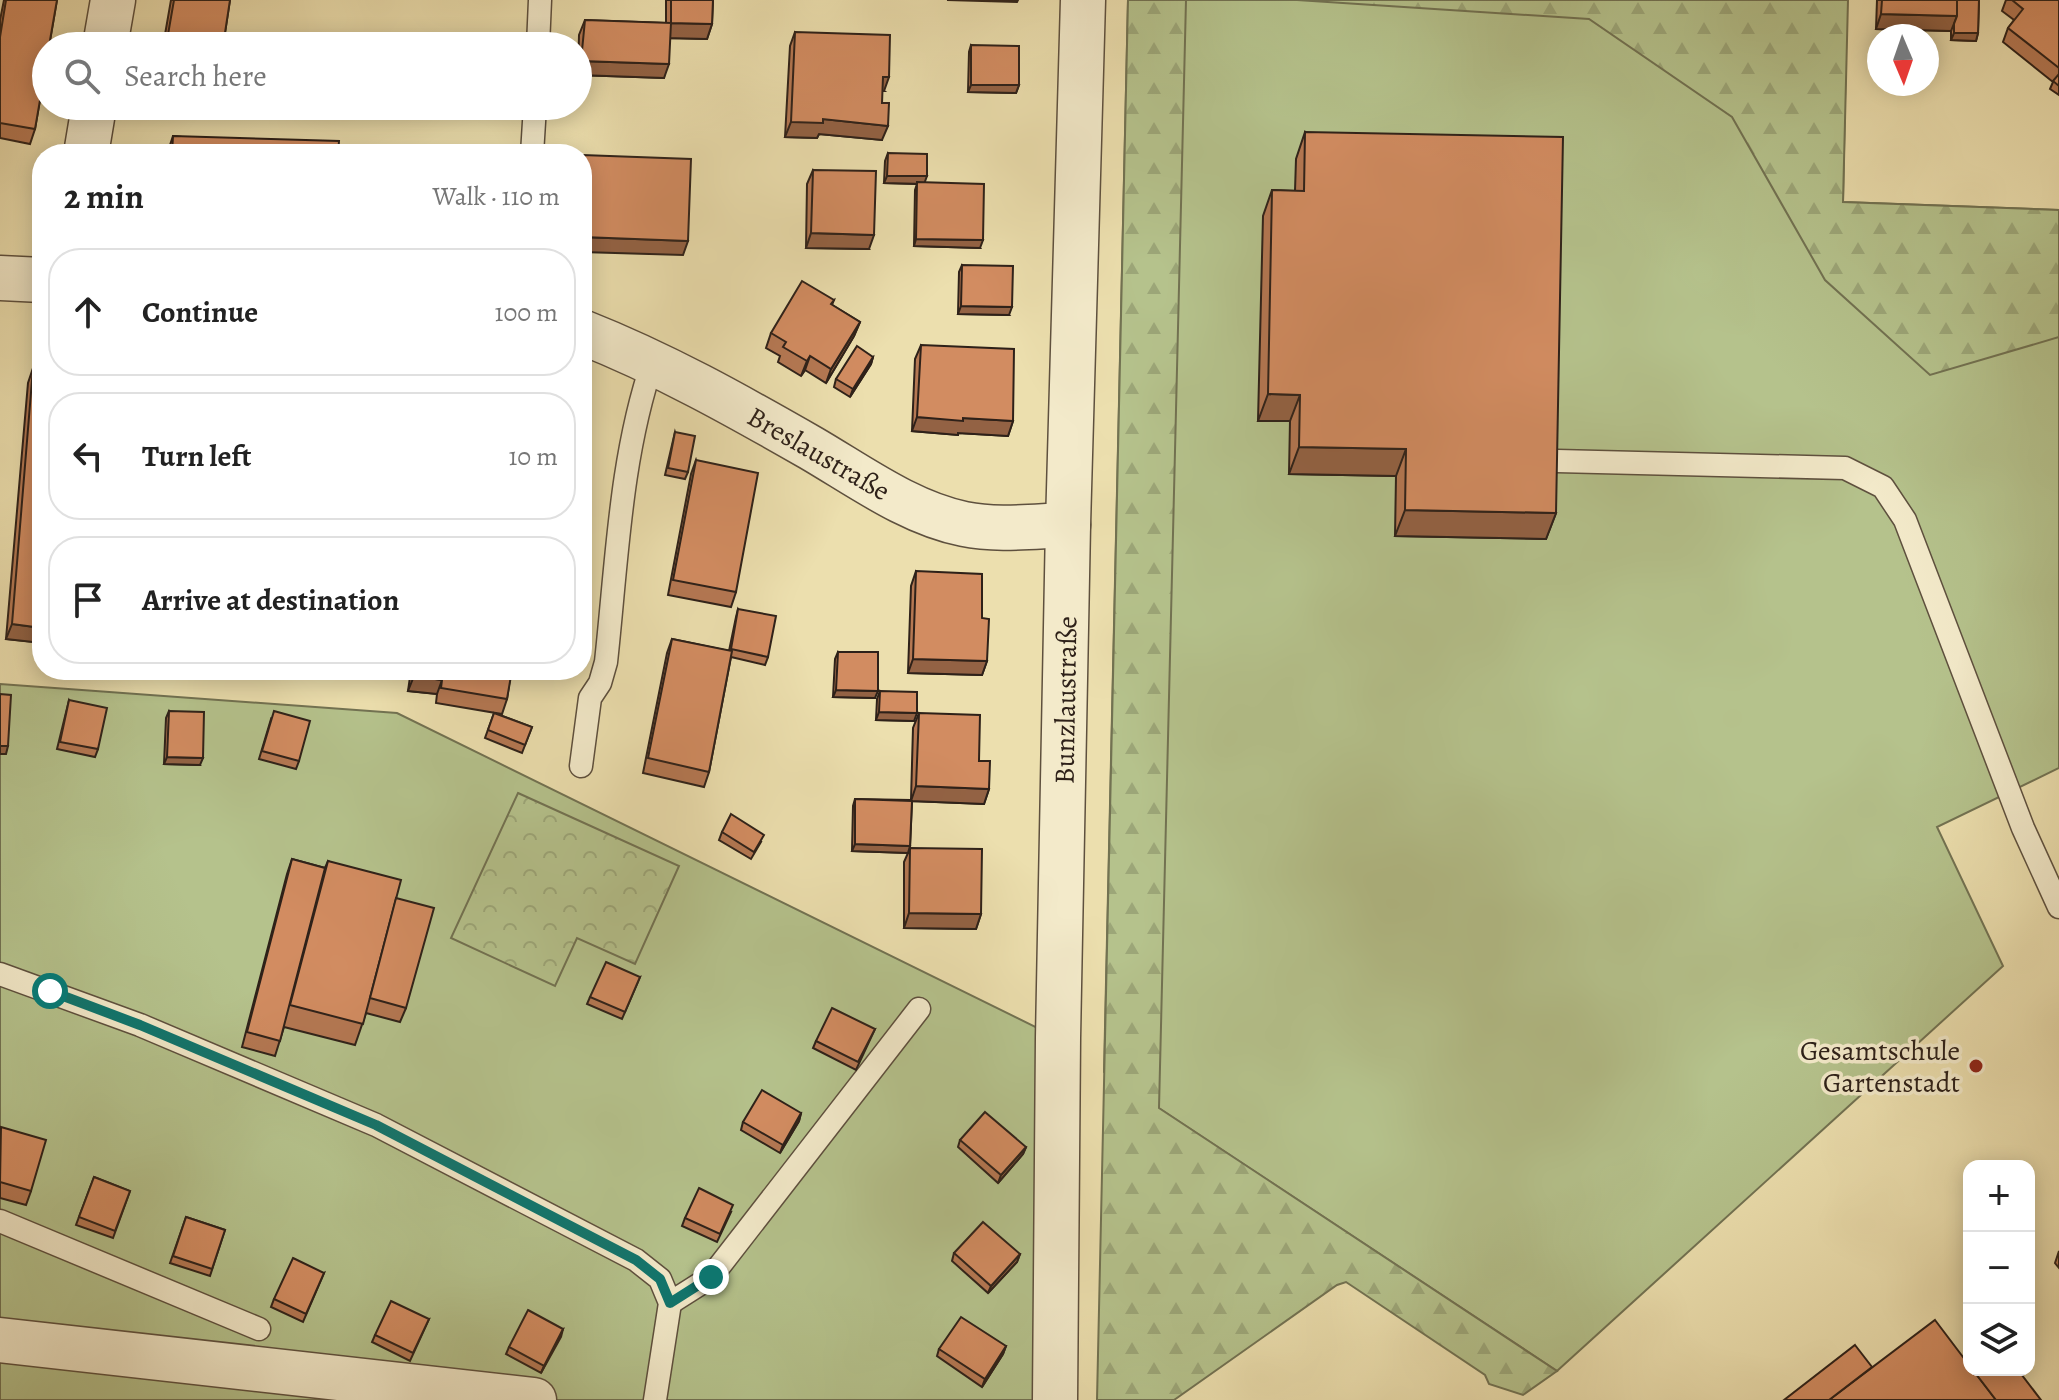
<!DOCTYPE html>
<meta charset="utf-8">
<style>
body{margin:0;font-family:Alegreya,serif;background:#f6f6f6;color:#222}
.controls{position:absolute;right:24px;bottom:24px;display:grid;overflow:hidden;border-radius:16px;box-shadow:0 4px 20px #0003}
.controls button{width:72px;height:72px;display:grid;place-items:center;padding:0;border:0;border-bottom:2px solid #e0e0e0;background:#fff;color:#222;font:40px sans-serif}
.compass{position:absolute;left:1867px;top:24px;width:72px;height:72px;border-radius:50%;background:#fff;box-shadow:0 4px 20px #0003;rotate:178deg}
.stop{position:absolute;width:24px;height:24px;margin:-18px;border:6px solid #0f766e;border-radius:50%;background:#fff}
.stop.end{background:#0f766e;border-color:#fff;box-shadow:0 2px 8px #0008}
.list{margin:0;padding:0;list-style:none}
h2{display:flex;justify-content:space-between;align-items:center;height:104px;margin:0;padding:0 32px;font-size:34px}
h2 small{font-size:26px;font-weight:400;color:#767676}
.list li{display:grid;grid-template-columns:52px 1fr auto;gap:24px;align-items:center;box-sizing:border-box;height:128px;margin:0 16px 16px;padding:0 16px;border:2px solid #e0e0e0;border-radius:32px}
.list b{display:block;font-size:30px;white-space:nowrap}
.list em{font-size:26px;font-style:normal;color:#767676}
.icon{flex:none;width:44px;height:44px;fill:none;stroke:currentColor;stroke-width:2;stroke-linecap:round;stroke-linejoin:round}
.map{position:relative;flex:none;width:2059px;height:1400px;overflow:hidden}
.search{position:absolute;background:#fff;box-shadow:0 4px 20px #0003;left:32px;top:32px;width:560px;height:88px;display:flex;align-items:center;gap:20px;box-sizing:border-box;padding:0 28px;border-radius:44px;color:#767676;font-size:30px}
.panel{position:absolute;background:#fff;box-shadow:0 4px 20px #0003;left:32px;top:144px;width:560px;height:536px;border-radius:32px}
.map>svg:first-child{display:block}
.green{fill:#b5c28c;stroke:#727252;stroke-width:2}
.forest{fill:url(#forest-firs);stroke:#727252;stroke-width:2}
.park{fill:url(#park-crowns);stroke:#727252;stroke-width:2}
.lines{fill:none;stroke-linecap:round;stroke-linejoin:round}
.lane-casing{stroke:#5e503e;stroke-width:25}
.street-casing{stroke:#5e503e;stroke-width:47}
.lane{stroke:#f3eaca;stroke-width:22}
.street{stroke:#f3eaca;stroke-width:44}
.wall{fill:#b57853;stroke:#2e2119;stroke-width:2}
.shaded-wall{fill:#936244;stroke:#2e2119;stroke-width:2}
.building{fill:#d28c61;stroke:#2e2119;stroke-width:2}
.route{stroke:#0f766e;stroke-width:10}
.poi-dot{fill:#8f2418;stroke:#f3eaca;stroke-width:3}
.labels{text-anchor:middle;stroke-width:7;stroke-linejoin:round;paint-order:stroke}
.street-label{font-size:28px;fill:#2e2119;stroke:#f3eaca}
.poi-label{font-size:28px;fill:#2e2119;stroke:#f3eaca;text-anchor:end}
</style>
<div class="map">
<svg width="2059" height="1400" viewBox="0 0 2059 1400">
<defs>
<pattern id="forest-firs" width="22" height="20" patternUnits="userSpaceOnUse" patternTransform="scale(2)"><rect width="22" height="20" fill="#b5c28c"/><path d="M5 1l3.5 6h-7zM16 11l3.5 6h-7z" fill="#9ca678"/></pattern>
<pattern id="park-crowns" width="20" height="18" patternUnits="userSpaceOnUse" patternTransform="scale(2)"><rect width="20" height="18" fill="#b5c28c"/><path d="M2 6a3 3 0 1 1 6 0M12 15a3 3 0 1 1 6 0" fill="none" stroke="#9ca678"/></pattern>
</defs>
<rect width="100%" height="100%" fill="#ecdfae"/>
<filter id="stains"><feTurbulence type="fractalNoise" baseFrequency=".0025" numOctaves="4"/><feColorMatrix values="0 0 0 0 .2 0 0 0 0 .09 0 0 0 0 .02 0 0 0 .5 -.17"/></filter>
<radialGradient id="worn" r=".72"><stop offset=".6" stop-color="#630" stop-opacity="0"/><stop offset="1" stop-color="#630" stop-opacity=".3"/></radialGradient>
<!-- green -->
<g class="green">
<polygon points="1128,0 1847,0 1843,202 2059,210 2059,768 1937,827 2003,966 1557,1371 1104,1072"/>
<polygon points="0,684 397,713 1058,1038 1055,1400 0,1400"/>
</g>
<!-- forest -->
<g class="forest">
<polygon points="1128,0 1186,0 1159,1108 1557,1371 1523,1395 1489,1384 1485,1375 1346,1282 1337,1285 1174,1400 1097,1400"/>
<polygon points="1297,0 1848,0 1843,202 2059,210 2059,337 1930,375 1825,280 1732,117 1589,19"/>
</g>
<!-- park -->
<polygon class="park" points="518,793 679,866 635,964 577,938 555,986 451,938"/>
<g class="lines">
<!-- lane casing -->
<g class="lane-casing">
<g id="lane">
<polyline points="538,46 540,0"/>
<polyline points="532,154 535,106"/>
<polyline points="1557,461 1845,468 1883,487 1905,520 2023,828 2059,907"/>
<path d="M581 766 590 698 600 683 606 662C617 562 620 457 653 361"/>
<polyline points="0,974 140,1025 376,1125 636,1260 660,1279 670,1303 655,1400"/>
<polyline points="0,1221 259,1329"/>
<polyline points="670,1303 711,1277 919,1009"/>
</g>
</g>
<!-- street casing -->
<g class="street-casing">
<g id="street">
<polyline points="105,46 113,0"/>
<polyline points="86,154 94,106"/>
<polyline points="0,278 42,280"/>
<path d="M582 332C663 364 736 405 811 448 859 476 909 513 964 524 997 531 1035 526 1068 525"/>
<polyline points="0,1340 534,1400"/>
<polyline points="1055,1400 1058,1038 1068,525 1083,0"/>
</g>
</g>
<!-- lane -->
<use href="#lane" class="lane"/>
<!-- street -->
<use href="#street" class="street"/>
</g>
<!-- wall -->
<g class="wall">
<polygon points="4,0 57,0 35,129 30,144 0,138 0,20"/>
<polygon points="171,0 230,0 223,46 163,46"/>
<polygon points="666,0 713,0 712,24 707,39 670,38 664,78 578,75 579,35 585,20 666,23"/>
<polygon points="1877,0 1979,0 1978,33 1976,41 1951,40 1951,31 1876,29"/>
<polygon points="2006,0 2059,0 2059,95 2050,89 2053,82 2003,42 2008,28 2014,20 2002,11"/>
<polygon points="795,32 884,91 882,91 882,140 819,134 817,138 785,137 790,46"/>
<polygon points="971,45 1019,85 1016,93 968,92 969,52"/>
<polygon points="1305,132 1556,513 1546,539 1395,536 1396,476 1289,474 1290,421 1258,421 1263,216 1272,190 1295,191 1296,159"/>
<polygon points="173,136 338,154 167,154"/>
<polygon points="888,153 925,182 980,248 914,246 915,190 917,184 884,183 885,161"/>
<polygon points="813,170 869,249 806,248 807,184"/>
<polygon points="962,265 1009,315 958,314 959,272"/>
<polygon points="834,300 832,305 860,322 854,336 826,383 805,370 801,376 778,362 780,356 766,348 771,333"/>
<polygon points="921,345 1013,421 1008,436 958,433 958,435 912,431 915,359"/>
<polygon points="873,357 871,364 850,397 834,387 836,379"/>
<polygon points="33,368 42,369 42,643 6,639 28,383"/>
<polygon points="675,432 688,472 685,479 665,475"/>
<polygon points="696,460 736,592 731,607 668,595 691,474"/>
<polygon points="916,571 982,618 987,661 982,675 908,673 911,586"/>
<polygon points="738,609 768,657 765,665 731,657 709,772 704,787 643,773 667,653 672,639 729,651 736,617"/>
<polygon points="838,652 875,698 833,697 835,659"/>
<polygon points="411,670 518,670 515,679 510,679 507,699 502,714 436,703 437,694 408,691"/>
<polygon points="880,691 914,721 876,720 877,699"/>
<polygon points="69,700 98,749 95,757 57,749"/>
<polygon points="169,711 200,765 164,764 166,718"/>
<polygon points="494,713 532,727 522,753 485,738"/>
<polygon points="919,713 979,761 989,789 984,804 912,801 910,848 981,914 976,929 904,928 904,862 908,853 852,851 853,806 855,799 911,800 913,728"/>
<polygon points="271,719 299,761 296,769 259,759"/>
<polygon points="722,832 761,842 751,859 719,840"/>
<polygon points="292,859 325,868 328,861 396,898 406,1008 400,1022 366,1013 355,1045 284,1027 275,1056 242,1047 287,874"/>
<polygon points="640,977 622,1019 587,1004 590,997"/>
<polygon points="875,1029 856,1070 813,1048 816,1041"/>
<polygon points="801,1113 799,1121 780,1153 741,1130 743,1122"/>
<polygon points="0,1130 31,1191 26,1205 0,1198"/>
<polygon points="960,1140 1026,1147 1023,1154 998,1183 958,1147"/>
<polygon points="94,1177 130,1191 113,1238 76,1225"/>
<polygon points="731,1212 717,1242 682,1226 685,1218"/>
<polygon points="186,1217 225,1230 210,1276 170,1263"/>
<polygon points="2059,1251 2059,1268 2055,1263"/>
<polygon points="954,1253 1020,1254 1017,1262 988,1293 952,1261"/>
<polygon points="324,1273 303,1322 271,1307 274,1299"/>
<polygon points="429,1319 410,1361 372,1342 375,1335"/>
<polygon points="563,1329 541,1373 506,1354 509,1347"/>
<polygon points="1006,1346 1003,1354 982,1387 937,1356 939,1349"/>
</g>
<!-- shaded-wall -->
<g class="shaded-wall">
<polygon points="947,0 1018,0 1017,2"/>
<polygon points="1881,14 1957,16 1951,31 1876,29"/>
<polygon points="671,23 712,24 707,39 665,38"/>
<polygon points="1954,33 1978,33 1976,41 1951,40"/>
<polygon points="581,61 669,64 664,78 578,75 578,69"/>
<polygon points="883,77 889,77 884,91 878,91"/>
<polygon points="971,85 1019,85 1016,93 968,92"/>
<polygon points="376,106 391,106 401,107 399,114 373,112"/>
<polygon points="823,119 888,126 882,140 819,134 817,138 785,137 791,122"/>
<polygon points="887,176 927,176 924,184 884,183"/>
<polygon points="811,233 874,235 869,249 806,248"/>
<polygon points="582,237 688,241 683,255 582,252"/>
<polygon points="916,239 983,240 980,248 914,246"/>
<polygon points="961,306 1012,307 1009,315 958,314"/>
<polygon points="860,322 854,336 826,383 831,369"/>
<polygon points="810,356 805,370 801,376 807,361"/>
<polygon points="873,357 871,364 850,397 853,389"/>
<polygon points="1268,394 1300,395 1290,421 1258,421"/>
<polygon points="917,417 963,418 1013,421 1008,436 958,433 958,435 912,431"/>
<polygon points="1299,447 1406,449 1396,476 1289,474"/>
<polygon points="1405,510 1556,513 1546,539 1395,536"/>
<polygon points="12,624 42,628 42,643 6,639"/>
<polygon points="913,659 987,661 982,675 908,673"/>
<polygon points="414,676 442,680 437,694 408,691"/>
<polygon points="836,690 878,691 875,698 833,697"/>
<polygon points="879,712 917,713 914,721 876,720"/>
<polygon points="0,746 8,746 6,754 0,754"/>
<polygon points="167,757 203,758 200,765 164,764"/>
<polygon points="916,786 989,789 984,804 911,801"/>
<polygon points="855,844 910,846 908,853 852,851"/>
<polygon points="909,913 981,914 976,929 904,928"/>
<polygon points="801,1113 799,1121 780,1153 783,1145"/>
<polygon points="1026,1147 1023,1154 998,1183 1001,1175"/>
<polygon points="1020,1254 1017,1262 988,1293 991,1286"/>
<polygon points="563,1329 561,1337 541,1373 544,1366"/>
<polygon points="1006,1346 1003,1354 982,1387 985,1379"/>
</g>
<!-- building -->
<g class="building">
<polygon points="6,0 57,0 49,46 46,46 46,66 35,129 0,123 0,37"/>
<polygon points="174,0 230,0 223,46 166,46"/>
<polygon points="671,0 713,0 712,24 671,23 669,64 581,61 585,20 671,23"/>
<polygon points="1882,0 1957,0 1957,16 1881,14"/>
<polygon points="1957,0 1979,0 1978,33 1954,33 1954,24 1957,16"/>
<polygon points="2012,0 2059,0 2059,68 2008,28 2023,9"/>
<polygon points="795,32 890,35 889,77 883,77 882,103 889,103 888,126 823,119 823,123 791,122"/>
<polygon points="971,45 1019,46 1019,85 971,85"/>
<polygon points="2059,74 2059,86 2053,81"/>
<polygon points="1305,132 1563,137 1556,513 1405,510 1406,449 1299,447 1300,395 1268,394 1272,190 1304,191"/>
<polygon points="173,136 339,141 338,154 172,154"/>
<polygon points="888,153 927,154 927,176 887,176"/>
<polygon points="582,155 691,159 688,241 582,237"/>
<polygon points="813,170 876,171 874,235 811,233"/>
<polygon points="917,182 984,184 983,240 916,239"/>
<polygon points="962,265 1013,266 1012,307 961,306"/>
<polygon points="802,281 834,300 831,304 860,322 831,369 810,356 807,361 783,347 786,342 771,333"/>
<polygon points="921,345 1014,349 1013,421 963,418 963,421 917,417"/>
<polygon points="857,346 873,357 853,389 836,379"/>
<polygon points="33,368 42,369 42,628 12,624"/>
<polygon points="675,432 695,436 688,472 668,468"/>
<polygon points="696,460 758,473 736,592 673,580"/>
<polygon points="916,571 982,574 982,618 989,619 987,661 913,659"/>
<polygon points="738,609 776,616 768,657 731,649"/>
<polygon points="672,639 732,651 709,772 648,758"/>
<polygon points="838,652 878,652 878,691 836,690"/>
<polygon points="414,670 512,670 507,699 441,688 442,680 414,676"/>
<polygon points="880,691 917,692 917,713 879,712"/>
<polygon points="0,694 11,695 8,746 0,746"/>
<polygon points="69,700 107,708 98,749 60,742"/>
<polygon points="169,711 204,712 203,758 167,757"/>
<polygon points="274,711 310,721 299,761 262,751"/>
<polygon points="494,713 532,727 525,745 488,730"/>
<polygon points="919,713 980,715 979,761 990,761 989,789 916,786"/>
<polygon points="855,799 912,801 910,846 855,844"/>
<polygon points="731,814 764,835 754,852 722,832"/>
<polygon points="910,848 982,849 981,914 909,913"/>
<polygon points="292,859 325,868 280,1041 247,1032"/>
<polygon points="328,861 401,880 363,1024 290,1005"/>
<polygon points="396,898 434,908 406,1008 370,998"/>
<polygon points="606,962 640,977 625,1012 590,997"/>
<polygon points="832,1008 875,1029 858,1062 816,1041"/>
<polygon points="762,1090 801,1113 783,1145 743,1122"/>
<polygon points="985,1112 1026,1147 1001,1175 960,1140"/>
<polygon points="1,1127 46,1140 31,1191 0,1182"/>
<polygon points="94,1177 130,1191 115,1231 79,1217"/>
<polygon points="699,1188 733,1205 720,1234 685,1218"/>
<polygon points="186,1217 225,1230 212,1269 173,1256"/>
<polygon points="983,1222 1020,1254 991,1286 954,1253"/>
<polygon points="293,1258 324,1273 306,1314 274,1299"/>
<polygon points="391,1301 429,1319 413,1353 375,1335"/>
<polygon points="528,1310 563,1329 544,1366 509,1347"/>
<polygon points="961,1317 1006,1346 985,1379 939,1349"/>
<polygon points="1935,1320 1969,1365 1969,1370 1973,1370 1996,1400 1829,1400"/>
<polygon points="1855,1345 1872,1367 1829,1400 1784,1400"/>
<polygon points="1973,1370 2018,1370 2041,1400 1996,1400"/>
</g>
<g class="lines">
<!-- route -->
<polyline class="route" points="50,991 140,1025 376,1125 636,1260 660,1279 670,1303 711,1277"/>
</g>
<!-- markers -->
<circle class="poi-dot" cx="1976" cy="1066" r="8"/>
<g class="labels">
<!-- street labels -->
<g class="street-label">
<text transform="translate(819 453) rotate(30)" y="10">Breslaustraße</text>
<text transform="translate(1065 700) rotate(-89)" y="10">Bunzlaustraße</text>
</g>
<!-- poi labels -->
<g class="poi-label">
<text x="1960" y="1060">Gesamtschule<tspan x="1960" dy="32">Gartenstadt</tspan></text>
</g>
</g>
<rect width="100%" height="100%" filter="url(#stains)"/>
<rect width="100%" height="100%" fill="url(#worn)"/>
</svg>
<div class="controls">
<button>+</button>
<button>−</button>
<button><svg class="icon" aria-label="layers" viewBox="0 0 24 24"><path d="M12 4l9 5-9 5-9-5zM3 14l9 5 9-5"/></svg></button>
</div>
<svg class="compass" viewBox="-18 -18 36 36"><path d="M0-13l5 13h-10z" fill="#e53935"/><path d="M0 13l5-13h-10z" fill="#767676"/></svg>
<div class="stop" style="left:50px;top:991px"></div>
<div class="stop end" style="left:711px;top:1277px"></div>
<div class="search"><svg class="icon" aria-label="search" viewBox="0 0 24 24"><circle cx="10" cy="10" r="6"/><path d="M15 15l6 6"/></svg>Search here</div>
<section class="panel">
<h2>2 min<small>Walk · 110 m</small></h2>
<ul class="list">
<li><svg class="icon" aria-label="ahead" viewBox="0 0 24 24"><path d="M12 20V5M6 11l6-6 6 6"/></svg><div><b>Continue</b></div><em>100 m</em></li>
<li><svg class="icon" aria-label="left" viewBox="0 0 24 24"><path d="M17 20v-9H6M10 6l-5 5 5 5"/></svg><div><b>Turn left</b></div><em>10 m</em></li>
<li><svg class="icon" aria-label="arrive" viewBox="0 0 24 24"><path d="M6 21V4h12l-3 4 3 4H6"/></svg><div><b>Arrive at destination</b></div></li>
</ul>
</section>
</div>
